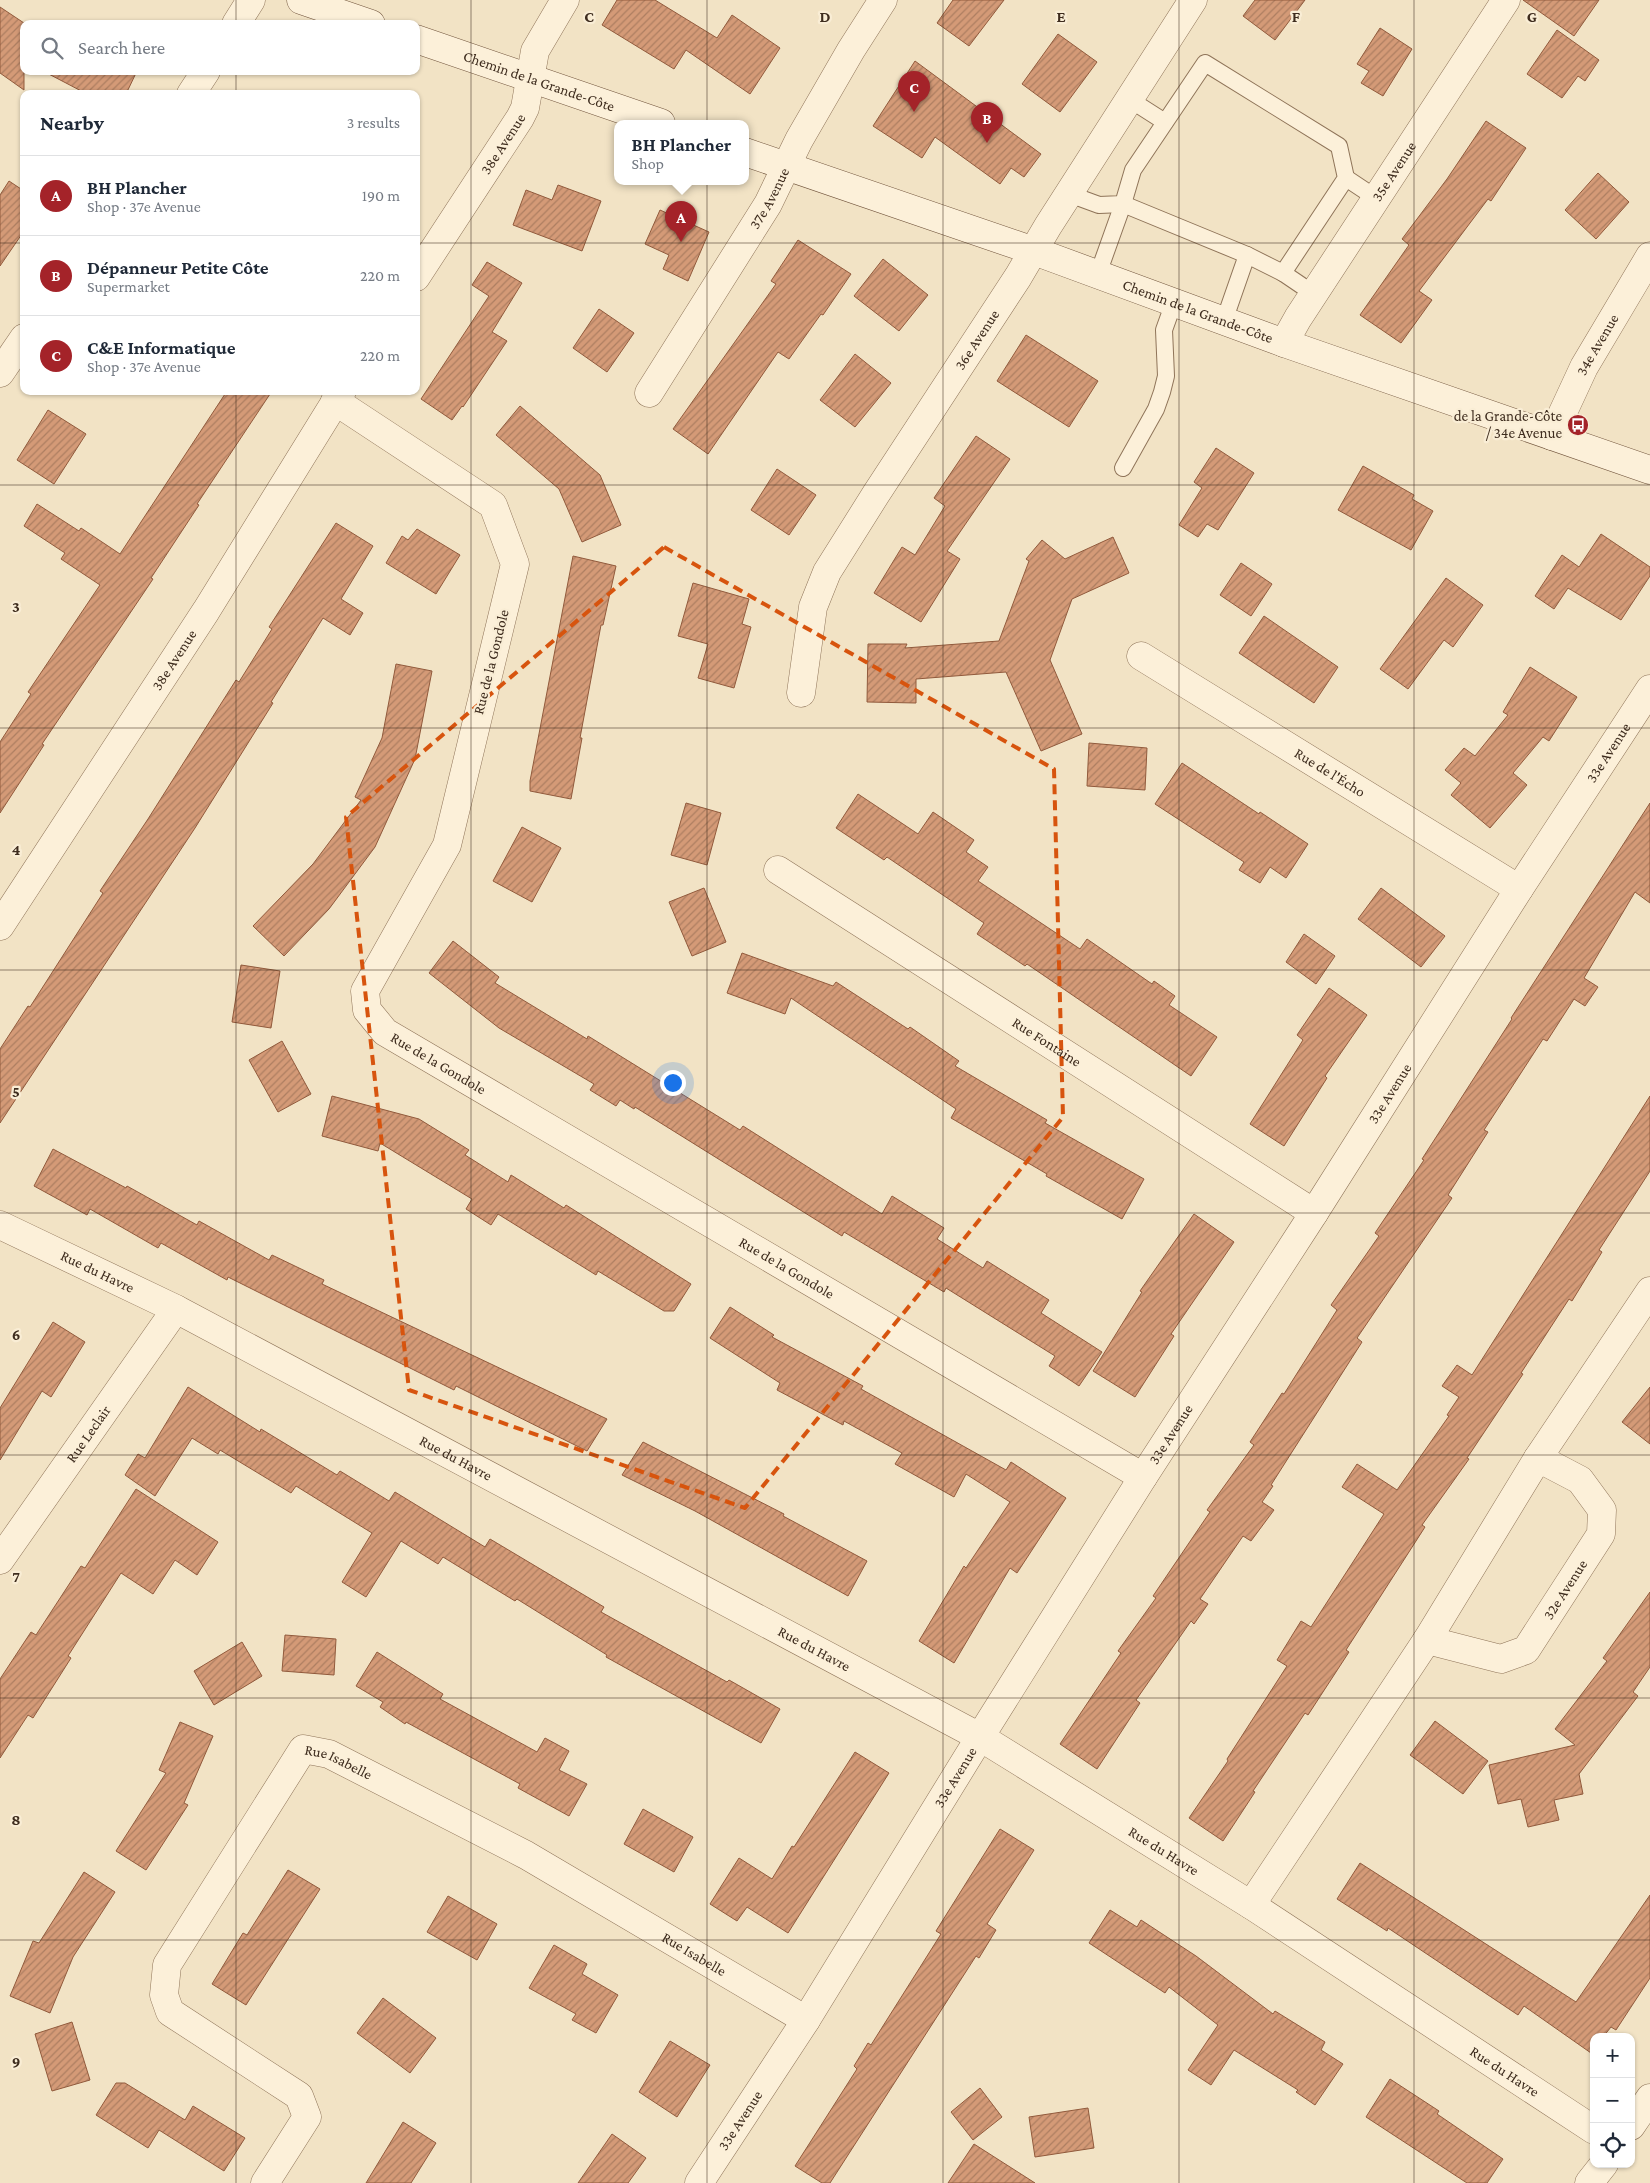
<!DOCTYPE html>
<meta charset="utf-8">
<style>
body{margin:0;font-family:"Crimson Pro",serif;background:#f2f2f3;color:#1f2937}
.controls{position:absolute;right:15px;bottom:15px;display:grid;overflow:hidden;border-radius:10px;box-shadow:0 1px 4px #0004}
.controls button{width:45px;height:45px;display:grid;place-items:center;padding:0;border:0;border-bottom:1px solid #e0e1e3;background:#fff;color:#1f2937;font:25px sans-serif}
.you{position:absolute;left:672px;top:1082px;width:18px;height:18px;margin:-12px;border:4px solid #fff;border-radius:50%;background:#1a73e8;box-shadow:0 0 0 8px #1a73e833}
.badge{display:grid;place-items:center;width:32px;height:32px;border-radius:50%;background:#a42329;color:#fff;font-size:16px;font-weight:700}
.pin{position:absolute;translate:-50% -41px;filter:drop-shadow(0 1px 2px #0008)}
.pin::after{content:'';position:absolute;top:26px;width:18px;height:15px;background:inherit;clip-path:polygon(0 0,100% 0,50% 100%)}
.popup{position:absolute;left:614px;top:120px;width:135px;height:65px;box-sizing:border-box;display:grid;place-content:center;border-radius:10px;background:#fff;filter:drop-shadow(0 1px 4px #0005);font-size:16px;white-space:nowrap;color:#747a83}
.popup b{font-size:19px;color:#1f2937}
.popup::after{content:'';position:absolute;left:50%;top:100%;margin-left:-10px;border:10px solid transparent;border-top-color:#fff}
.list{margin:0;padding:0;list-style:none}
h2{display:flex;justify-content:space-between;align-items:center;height:65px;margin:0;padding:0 20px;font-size:21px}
h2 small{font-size:16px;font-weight:400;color:#747a83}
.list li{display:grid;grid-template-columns:32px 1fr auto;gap:15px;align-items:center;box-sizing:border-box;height:80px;padding:0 20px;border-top:1px solid #e0e1e3}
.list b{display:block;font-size:19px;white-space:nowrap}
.list p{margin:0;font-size:16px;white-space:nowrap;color:#747a83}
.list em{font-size:16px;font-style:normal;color:#747a83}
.icon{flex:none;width:28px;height:28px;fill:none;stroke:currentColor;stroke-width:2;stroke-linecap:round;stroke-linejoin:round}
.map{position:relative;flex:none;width:1650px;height:2183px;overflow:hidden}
.search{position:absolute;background:#fff;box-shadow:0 1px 4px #0004;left:20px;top:20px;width:400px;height:55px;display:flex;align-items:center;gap:12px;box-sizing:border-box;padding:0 18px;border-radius:10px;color:#747a83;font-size:19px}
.panel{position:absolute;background:#fff;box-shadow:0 1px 4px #0004;left:20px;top:90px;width:400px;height:305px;border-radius:10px}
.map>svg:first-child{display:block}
.building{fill:url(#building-hatch);stroke:#915a3c}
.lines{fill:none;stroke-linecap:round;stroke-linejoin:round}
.service-casing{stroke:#8f7459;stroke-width:18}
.minor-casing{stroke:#8f7459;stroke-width:29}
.secondary-casing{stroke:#71543c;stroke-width:29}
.service{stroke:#fcf0d9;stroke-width:16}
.minor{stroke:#fcf0d9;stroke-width:28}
.secondary{stroke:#fcf0d9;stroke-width:28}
.marked{fill:none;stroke:#d7540e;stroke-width:4;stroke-dasharray:10 6;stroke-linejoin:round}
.grid{fill:none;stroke:#3e2c1e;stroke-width:1;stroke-opacity:0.55}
.labels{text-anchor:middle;stroke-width:4.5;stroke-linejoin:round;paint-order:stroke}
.street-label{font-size:15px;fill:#3e2c1e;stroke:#f9edd5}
.poi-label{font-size:15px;fill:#3e2c1e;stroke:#f9edd5;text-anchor:end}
.grid-label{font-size:16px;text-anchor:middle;font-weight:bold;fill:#3e2c1e;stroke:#f9edd5;stroke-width:4.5;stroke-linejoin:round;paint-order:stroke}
</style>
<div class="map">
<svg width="1650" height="2183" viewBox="0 0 1650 2183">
<defs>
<pattern id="building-hatch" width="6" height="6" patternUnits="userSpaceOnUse" patternTransform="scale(1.25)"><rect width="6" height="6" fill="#d49a77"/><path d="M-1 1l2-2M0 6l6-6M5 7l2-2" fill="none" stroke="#ad7e61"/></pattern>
</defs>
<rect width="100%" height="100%" fill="#f2e3c5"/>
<!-- building -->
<g class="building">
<polygon points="617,0 655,0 717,38 732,15 780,48 750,94 686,50 674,69 602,25"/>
<polygon points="953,0 1004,0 969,46 937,23"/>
<polygon points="1255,0 1305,0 1275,40 1243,16"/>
<polygon points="1523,0 1599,0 1574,36"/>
<polygon points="0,7 24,23 24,90 0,73"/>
<polygon points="1380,28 1412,49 1383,96 1361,83 1369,71 1357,64"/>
<polygon points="1557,30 1599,60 1585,81 1578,76 1562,98 1527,74"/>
<polygon points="1058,34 1097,62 1060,112 1022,84"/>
<polygon points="915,61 1041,154 1024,177 1011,168 1000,184 935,137 922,158 873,126"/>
<polygon points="43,71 137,71 126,94 87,94"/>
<polygon points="1486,121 1526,148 1491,201 1488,199 1419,291 1432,300 1401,343 1360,315 1409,245 1402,239 1447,179"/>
<polygon points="1598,173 1629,202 1596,239 1565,210"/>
<polygon points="9,181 24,191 24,231 0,266 0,195"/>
<polygon points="558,185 601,201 582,251 513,225 526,190 552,200"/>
<polygon points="660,210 709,232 688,281 663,269 669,255 645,244"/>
<polygon points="798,240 851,274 823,315 821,314 789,359 778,352 708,454 673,429 776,284 771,281"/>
<polygon points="883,259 928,295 899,331 854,296"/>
<polygon points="487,262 522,283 492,332 507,341 463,407 462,406 452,420 421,399 489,296 472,285"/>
<polygon points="599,309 634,333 607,372 573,348"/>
<polygon points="1026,335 1098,381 1069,427 997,381"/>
<polygon points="855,354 891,383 855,427 820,400"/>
<polygon points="227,391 272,391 197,504 199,505 151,578 153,579 42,744 44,745 0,813 0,742 31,694 28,692 100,585 61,559 65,553 24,526 37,504 79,531 81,528 120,554"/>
<polygon points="520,406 600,475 621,525 582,542 559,489 496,435"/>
<polygon points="48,410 86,434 54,484 17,460"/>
<polygon points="976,436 1010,459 947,551 960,559 921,622 874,593 902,547 915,555 945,506 934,498"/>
<polygon points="1216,448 1254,473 1218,530 1207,524 1198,537 1179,525 1202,488 1194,482"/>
<polygon points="1363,466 1414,495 1412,499 1433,511 1411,550 1338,510"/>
<polygon points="777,469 816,495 789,535 751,510"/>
<polygon points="336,523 373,546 341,599 363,613 350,635 323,618 271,702 273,703 195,828 0,1123 0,1049 28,1006 30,1007 103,893 100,891 148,819 236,680 239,682 272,629 269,627"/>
<polygon points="417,529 460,555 436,594 386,563 402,536 408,540"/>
<polygon points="1601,534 1650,567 1650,576 1621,620 1568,588 1554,609 1535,596 1562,555 1579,567"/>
<polygon points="1113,537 1129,573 1072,599 1050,660 1082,734 1041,751 1006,672 916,679 916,703 867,702 868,644 907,644 905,648 999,641 1029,561 1026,559 1042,540 1065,559"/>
<polygon points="573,556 616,566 603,625 601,625 580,738 582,738 571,799 530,791 530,781"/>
<polygon points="1241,563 1272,584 1251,616 1220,595"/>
<polygon points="1446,578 1483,605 1453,647 1444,640 1408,689 1380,669"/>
<polygon points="693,583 749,599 742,624 751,627 734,688 698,678 708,644 678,636"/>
<polygon points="1264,616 1338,667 1314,703 1239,653"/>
<polygon points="396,664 432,671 415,759 375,847 329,909 284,956 253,926 313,864 361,800 355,797 382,738"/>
<polygon points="1530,667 1577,697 1549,741 1543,737 1513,773 1527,785 1490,828 1451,795 1461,783 1445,770 1464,748 1475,756 1508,715 1503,712"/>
<polygon points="1089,743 1147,748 1145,790 1087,786"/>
<polygon points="1182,763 1259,814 1260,812 1308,844 1286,878 1270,867 1260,883 1239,870 1244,862 1155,804"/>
<polygon points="858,794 918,834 933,812 974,840 966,852 988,867 978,881 1080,949 1087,939 1152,984 1154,981 1175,996 1169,1005 1217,1037 1191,1076 1027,964 1025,966 977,934 984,923 887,857 884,860 836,828"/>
<polygon points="686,803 721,813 707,865 671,855"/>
<polygon points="1650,803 1650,903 1635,892 1584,978 1598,987 1585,1006 1574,999 1547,1041 1543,1039 1484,1130 1488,1132 1448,1195 1452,1198 1357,1338 1362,1342 1271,1485 1273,1486 1262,1502 1274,1510 1251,1541 1243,1536 1200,1599 1208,1604 1194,1624 1191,1621 1136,1700 1140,1703 1097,1769 1060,1744 1121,1653 1118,1651 1156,1598 1153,1596 1210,1512 1207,1510 1254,1445 1250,1442 1282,1393 1284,1394 1337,1310 1331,1305 1379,1236 1375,1233 1424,1160 1422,1159 1512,1019 1511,1018"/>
<polygon points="522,827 561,848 532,902 493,881"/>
<polygon points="704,888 726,942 692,956 669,902"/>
<polygon points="1381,888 1445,936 1421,967 1358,919"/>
<polygon points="1304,934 1335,956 1316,984 1286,962"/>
<polygon points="453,941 499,977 495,983 587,1039 588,1036 740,1130 743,1126 882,1214 892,1196 944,1228 937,1239 983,1268 987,1261 1049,1300 1041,1313 1102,1352 1079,1386 1049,1366 1055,1356 946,1288 944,1292 844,1232 842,1236 635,1107 634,1109 620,1100 616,1106 590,1090 594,1084 499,1028 429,973"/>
<polygon points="742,953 833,986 836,982 908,1029 910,1027 959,1061 955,1066 1047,1120 1045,1123 1144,1179 1122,1219 1046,1176 1047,1174 951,1118 956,1109 791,998 785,1014 727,993"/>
<polygon points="241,965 280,971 271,1028 232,1022"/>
<polygon points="1329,988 1367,1015 1325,1076 1327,1078 1284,1146 1250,1124 1303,1040 1297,1035"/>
<polygon points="282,1041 311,1094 278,1112 249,1060"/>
<polygon points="332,1096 419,1119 469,1150 465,1155 508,1182 511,1175 564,1208 566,1205 691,1284 674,1311 664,1311 598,1271 596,1275 498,1214 491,1225 466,1209 472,1199 380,1143 378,1151 322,1136"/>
<polygon points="1650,1096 1650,1171 1599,1250 1602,1252 1572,1301 1569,1299 1521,1373 1523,1374 1467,1458 1469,1459 1422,1525 1425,1527 1346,1650 1349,1652 1308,1715 1305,1713 1253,1791 1255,1792 1223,1841 1189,1818 1228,1761 1227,1759 1287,1666 1277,1660 1301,1621 1311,1627 1384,1514 1342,1487 1357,1464 1397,1490 1449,1416 1447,1415 1459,1397 1442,1386 1457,1365 1472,1375"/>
<polygon points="53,1149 126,1188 127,1186 197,1225 199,1221 269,1260 272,1255 324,1280 322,1284 607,1419 587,1451 456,1386 454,1390 228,1277 227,1280 161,1243 158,1248 90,1209 87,1215 34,1186"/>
<polygon points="1194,1214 1234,1242 1171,1334 1174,1336 1135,1397 1093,1371 1142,1292 1140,1291"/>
<polygon points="730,1307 774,1335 772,1337 863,1386 861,1389 1006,1470 1011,1462 1066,1498 1017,1573 1010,1568 954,1663 919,1641 964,1566 966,1568 1010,1502 966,1474 954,1497 895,1464 902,1453 844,1421 843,1425 777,1390 780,1383 710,1338"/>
<polygon points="53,1322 85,1342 51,1397 42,1391 0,1460 0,1408"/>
<polygon points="188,1387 260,1432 261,1429 337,1475 340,1471 389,1501 395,1492 485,1547 490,1539 604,1607 601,1612 727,1682 729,1680 780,1709 761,1743 606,1657 607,1655 517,1599 515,1601 443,1557 438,1564 401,1541 366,1597 342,1582 372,1533 296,1486 291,1493 220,1450 218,1454 192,1438 155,1496 125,1475 138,1454 145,1458"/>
<polygon points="1650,1387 1650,1444 1622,1422"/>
<polygon points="643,1442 784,1514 783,1516 867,1561 848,1596 695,1511 622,1475"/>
<polygon points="136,1489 218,1542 197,1575 175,1560 153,1594 121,1573 68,1656 71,1658 33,1718 28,1715 0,1758 0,1679 31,1632 36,1635 81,1566 85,1568"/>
<polygon points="1650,1592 1650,1667 1633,1692 1638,1696 1579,1774 1583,1794 1554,1800 1559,1820 1528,1827 1521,1799 1498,1804 1489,1765 1575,1745 1555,1729 1607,1661 1603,1658"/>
<polygon points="285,1635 336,1639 334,1675 282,1671"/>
<polygon points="242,1642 262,1676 214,1705 194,1671"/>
<polygon points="377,1652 443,1694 440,1699 537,1752 545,1738 569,1751 559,1770 587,1784 569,1816 518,1788 520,1784 406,1722 405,1724 380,1707 383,1702 356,1686"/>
<polygon points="1435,1721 1488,1761 1463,1794 1410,1755"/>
<polygon points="180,1722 213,1736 184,1803 188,1805 146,1870 116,1851 166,1773 159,1770"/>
<polygon points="855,1752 889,1773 788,1933 747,1907 737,1921 710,1904 739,1858 772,1879 792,1846 794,1847"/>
<polygon points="643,1809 693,1837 674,1872 624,1844"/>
<polygon points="1000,1829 1034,1850 987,1924 996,1930 979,1958 976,1956 830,2183 822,2183 795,2166 857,2069 854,2066 868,2043 871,2045 941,1934 936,1931"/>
<polygon points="1360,1863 1576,2002 1650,1895 1650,1978 1616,2030 1611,2027 1603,2037 1594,2037 1594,2050 1591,2053 1524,2006 1518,2015 1388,1928 1387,1931 1337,1899"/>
<polygon points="288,1870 320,1889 246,2005 212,1984 243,1933 247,1935"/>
<polygon points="84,1872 115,1892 73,1957 50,2013 10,1996 33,1941 39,1943"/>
<polygon points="448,1896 497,1924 477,1960 427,1932"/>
<polygon points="1110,1910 1137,1927 1141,1920 1196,1956 1273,2014 1275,2011 1325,2042 1321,2050 1343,2064 1315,2105 1296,2092 1298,2090 1234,2050 1211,2085 1188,2070 1218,2025 1169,1987 1165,1993 1089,1943"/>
<polygon points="554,1945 587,1964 582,1974 618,1995 596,2033 572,2020 576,2014 529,1988"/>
<polygon points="383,1998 436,2038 410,2073 357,2033"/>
<polygon points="72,2022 90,2080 52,2091 35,2034"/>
<polygon points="670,2041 710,2065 677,2117 639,2092"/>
<polygon points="1390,2079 1439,2111 1437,2114 1503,2159 1487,2183 1467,2183 1366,2117"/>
<polygon points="116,2083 125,2083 185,2120 193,2106 245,2138 224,2171 159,2130 148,2148 96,2115"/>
<polygon points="980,2088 1002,2117 973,2140 951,2112"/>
<polygon points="1088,2108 1094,2148 1035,2157 1029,2117"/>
<polygon points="403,2122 436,2143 411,2183 366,2183"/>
<polygon points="612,2134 646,2158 628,2183 578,2183"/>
<polygon points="974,2144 1035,2183 948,2183"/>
</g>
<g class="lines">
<!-- service casing -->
<g class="service-casing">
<g id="service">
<polyline points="1129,99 1165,122"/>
<polyline points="1346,178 1376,198"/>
<polyline points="1069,194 1099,205 1123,204 1133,170 1205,63 1339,146 1346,178 1283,273 1247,255"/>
<polyline points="1283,273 1314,294"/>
<polyline points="1098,274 1123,204 1247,255 1224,321"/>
<polyline points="1123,468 1156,409 1162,392 1166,376 1164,330 1174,302"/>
</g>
</g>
<!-- minor casing -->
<g class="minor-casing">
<g id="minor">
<polyline points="236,24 251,0"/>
<polyline points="191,94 206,71"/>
<path id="s1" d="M416 277 520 118 525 108 535 51 565 0"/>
<path id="s2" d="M1284 343 1298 318 1506 0"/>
<polyline points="0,373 24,338"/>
<path id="s3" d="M649 393 768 204 799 140 851 50 883 0"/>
<path id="s4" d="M335 401 493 505 515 564 447 845 365 991 367 1010 385 1032 1143 1477"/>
<path id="s5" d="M1552 436 1584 367 1650 256"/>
<path id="s6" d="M1141 656 1519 889"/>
<path id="s7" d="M801 693 813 607 827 572 876 494 1018 277 1048 226 1193 0"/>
<path id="s8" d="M778 870 1314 1213"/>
<path id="s9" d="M0 926 206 611 342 391"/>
<path id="s10" d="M0 1225 176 1309 980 1737 1251 1905 1594 2130"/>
<path id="s11" d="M0 1560 176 1309"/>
<path id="s12" d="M1427 1640 1501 1659 1526 1650 1601 1534 1602 1510 1580 1480 1538 1458"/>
<polyline points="1251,1905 1427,1640 1538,1458 1650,1291"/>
<polyline points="1631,2126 1650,2098"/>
<path id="s13" d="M265 2183 307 2117 299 2096 170 2012 164 1995 167 1965 303 1749 329 1754 526 1855 806 2020"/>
<path id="s14" d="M699 2183 806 2020 980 1737 1143 1477 1314 1213 1519 889 1650 689"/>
<polyline points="1589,2183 1604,2164"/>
</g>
</g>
<!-- secondary casing -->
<g class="secondary-casing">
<g id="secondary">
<polyline points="301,0 371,24"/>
<path id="s15" d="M416 39 661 123"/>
<path id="s16" d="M745 152 1034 251 1284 343 1650 470"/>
</g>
</g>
<!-- service -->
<use href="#service" class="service"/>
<!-- minor -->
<use href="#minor" class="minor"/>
<!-- secondary -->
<use href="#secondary" class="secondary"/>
</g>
<!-- marked area -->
<path class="marked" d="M664 547 1054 769 1063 1117 745 1508 409 1390 346 817Z"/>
<!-- grid -->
<path class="grid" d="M236 0V24M471 0V2183M707 0V2183M943 0V2183M1179 0V2183M1414 0V2183M236 71V94M0 243H24M416 243H1650M236 391V2183M0 485H1650M0 728H1650M0 970H1650M0 1213H1650M0 1455H1650M0 1698H1650M0 1940H1650"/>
<!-- icons -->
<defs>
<g id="bus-disc" transform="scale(1.125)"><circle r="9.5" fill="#a42329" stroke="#f9edd5"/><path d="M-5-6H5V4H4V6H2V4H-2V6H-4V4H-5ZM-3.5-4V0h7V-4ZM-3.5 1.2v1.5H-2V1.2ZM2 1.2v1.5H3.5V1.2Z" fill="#fff"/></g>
</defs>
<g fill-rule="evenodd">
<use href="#bus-disc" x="1578" y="425"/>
</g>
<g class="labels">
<!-- street labels -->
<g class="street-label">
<text dy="5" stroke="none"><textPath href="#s15" startOffset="130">Chemin de la Grande-Côte</textPath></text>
<text dy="5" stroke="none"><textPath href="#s1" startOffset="159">38e Avenue</textPath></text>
<text dy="5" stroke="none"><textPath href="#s2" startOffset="204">35e Avenue</textPath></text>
<text dy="5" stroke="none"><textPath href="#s3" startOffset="229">37e Avenue</textPath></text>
<text dy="5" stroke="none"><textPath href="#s16" startOffset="480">Chemin de la Grande-Côte</textPath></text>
<text dy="5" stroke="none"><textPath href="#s7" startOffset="401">36e Avenue</textPath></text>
<text dy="5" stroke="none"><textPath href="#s5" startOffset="102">34e Avenue</textPath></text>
<text dy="5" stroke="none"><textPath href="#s9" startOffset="318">38e Avenue</textPath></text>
<text transform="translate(491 662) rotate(-76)" y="5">Rue de la Gondole</text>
<text dy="5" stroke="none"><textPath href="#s14" startOffset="1695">33e Avenue</textPath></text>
<text dy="5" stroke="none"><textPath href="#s6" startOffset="222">Rue de l'Écho</textPath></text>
<text dy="5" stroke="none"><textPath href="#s8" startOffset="319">Rue Fontaine</textPath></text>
<text dy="5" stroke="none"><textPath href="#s4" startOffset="818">Rue de la Gondole</textPath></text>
<text dy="5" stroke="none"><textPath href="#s14" startOffset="1290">33e Avenue</textPath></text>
<text dy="5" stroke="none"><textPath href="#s4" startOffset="1222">Rue de la Gondole</textPath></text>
<text dy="5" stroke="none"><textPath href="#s10" startOffset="108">Rue du Havre</textPath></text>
<text dy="5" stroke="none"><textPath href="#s14" startOffset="885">33e Avenue</textPath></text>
<text dy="5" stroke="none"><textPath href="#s11" startOffset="154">Rue Leclair</textPath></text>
<text dy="5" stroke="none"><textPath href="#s10" startOffset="512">Rue du Havre</textPath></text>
<text dy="5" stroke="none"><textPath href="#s12" startOffset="175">32e Avenue</textPath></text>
<text dy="5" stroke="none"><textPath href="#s10" startOffset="918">Rue du Havre</textPath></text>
<text dy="5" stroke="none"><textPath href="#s13" startOffset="596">Rue Isabelle</textPath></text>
<text dy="5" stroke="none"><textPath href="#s14" startOffset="480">33e Avenue</textPath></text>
<text dy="5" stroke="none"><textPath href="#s10" startOffset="1322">Rue du Havre</textPath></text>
<text dy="5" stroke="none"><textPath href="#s13" startOffset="1001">Rue Isabelle</textPath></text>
<text dy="5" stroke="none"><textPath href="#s10" startOffset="1728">Rue du Havre</textPath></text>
<text dy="5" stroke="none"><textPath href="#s14" startOffset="75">33e Avenue</textPath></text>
</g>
<!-- poi labels -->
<g class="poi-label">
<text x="1562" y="421">de la Grande-Côte<tspan x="1562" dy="17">/ 34e Avenue</tspan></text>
</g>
</g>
<g class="grid-label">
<text x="589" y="22">C</text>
<text x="825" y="22">D</text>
<text x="1061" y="22">E</text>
<text x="1296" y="22">F</text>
<text x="1532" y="22">G</text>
<text x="16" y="612">3</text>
<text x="16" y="855">4</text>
<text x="16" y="1097">5</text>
<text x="16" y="1340">6</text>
<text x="16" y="1582">7</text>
<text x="16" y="1825">8</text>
<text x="16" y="2067">9</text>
</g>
</svg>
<div class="controls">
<button>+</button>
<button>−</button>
<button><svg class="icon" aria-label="locate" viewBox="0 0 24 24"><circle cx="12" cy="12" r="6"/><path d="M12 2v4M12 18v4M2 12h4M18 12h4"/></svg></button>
</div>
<div class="you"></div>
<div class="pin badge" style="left:681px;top:242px">A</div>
<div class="popup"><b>BH Plancher</b>Shop</div>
<div class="pin badge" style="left:987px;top:143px">B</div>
<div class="pin badge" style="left:914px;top:112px">C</div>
<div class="search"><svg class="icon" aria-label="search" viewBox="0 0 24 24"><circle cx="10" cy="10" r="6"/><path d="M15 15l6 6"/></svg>Search here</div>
<section class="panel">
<h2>Nearby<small>3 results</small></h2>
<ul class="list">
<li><span class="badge">A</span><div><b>BH Plancher</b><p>Shop · 37e Avenue</p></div><em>190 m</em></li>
<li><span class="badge">B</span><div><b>Dépanneur Petite Côte</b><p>Supermarket</p></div><em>220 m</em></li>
<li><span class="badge">C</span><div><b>C&amp;E Informatique</b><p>Shop · 37e Avenue</p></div><em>220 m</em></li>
</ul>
</section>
</div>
